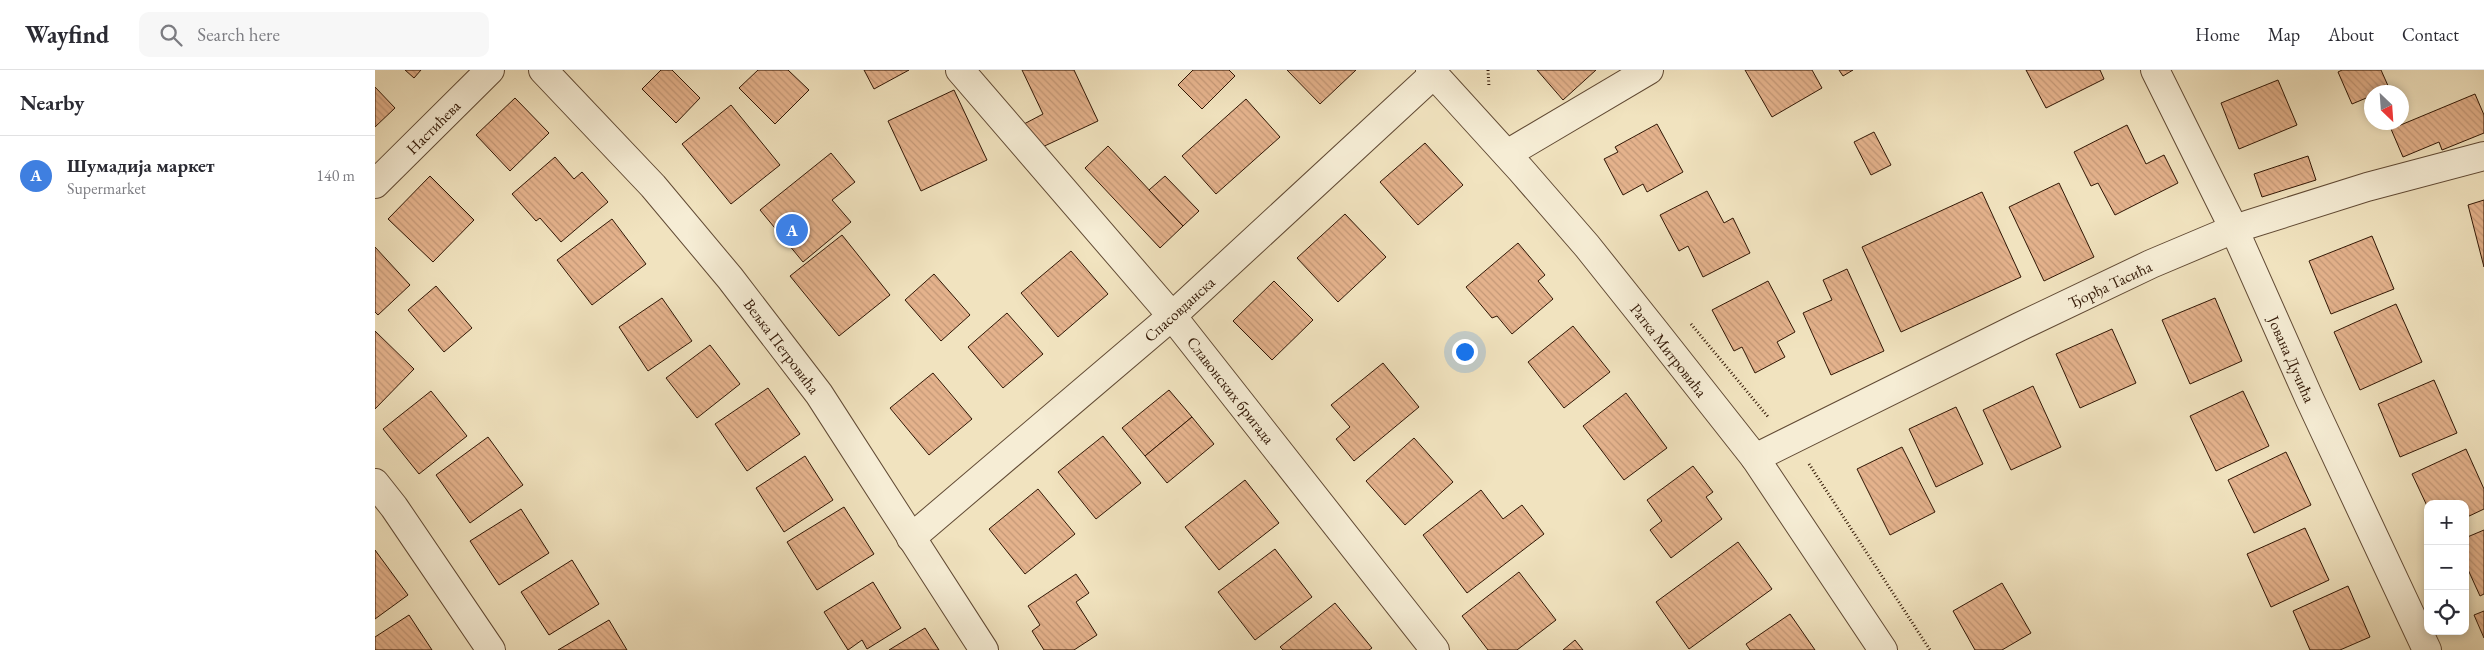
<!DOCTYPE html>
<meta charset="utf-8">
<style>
body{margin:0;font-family:"EB Garamond",serif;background:#f7f7f7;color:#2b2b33}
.controls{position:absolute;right:15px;bottom:15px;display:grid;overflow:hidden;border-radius:10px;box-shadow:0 2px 8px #0003}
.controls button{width:45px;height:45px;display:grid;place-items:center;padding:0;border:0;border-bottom:1px solid #e1e1e2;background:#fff;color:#2b2b33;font:25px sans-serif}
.compass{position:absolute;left:1989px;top:15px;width:45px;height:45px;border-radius:50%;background:#fff;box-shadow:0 2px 8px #0003;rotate:155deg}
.you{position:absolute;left:1089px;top:281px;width:18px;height:18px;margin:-12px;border:4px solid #fff;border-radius:50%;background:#1a73e8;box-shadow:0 0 0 8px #1a73e833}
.badge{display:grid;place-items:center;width:32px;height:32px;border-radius:50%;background:#8f2418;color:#fff;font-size:16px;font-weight:700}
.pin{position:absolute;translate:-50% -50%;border:2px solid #fff;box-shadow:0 1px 5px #0006}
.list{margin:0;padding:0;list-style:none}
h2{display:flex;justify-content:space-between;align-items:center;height:65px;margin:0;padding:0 20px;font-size:21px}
h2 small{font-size:16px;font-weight:400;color:#7c7c81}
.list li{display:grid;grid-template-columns:32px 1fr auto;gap:15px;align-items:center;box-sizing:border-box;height:80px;padding:0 20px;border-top:1px solid #e1e1e2}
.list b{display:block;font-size:19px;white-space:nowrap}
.list p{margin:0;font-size:16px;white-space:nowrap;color:#7c7c81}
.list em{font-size:16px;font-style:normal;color:#7c7c81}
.icon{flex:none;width:28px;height:28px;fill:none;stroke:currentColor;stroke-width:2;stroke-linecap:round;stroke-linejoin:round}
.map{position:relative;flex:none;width:2109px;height:580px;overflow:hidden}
header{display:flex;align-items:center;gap:30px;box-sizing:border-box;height:70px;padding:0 25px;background:#fff;border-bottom:1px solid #e1e1e2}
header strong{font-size:24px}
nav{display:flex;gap:28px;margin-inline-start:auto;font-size:18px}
.search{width:350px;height:45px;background:#f7f7f7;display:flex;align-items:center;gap:12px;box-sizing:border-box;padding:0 18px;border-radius:10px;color:#7c7c81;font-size:19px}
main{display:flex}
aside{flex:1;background:#fff}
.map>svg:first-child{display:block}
.building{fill:url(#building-back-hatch);stroke:#311705}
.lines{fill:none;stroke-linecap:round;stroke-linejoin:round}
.minor-casing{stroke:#614a34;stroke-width:30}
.tertiary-casing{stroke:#614a34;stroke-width:30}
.path{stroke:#311705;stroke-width:3;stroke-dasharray:1 2.5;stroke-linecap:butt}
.minor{stroke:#f6edd5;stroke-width:28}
.tertiary{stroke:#f6edd5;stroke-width:28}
.labels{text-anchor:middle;stroke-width:4;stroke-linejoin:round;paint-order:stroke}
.street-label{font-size:16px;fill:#311705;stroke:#f6edd5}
</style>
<header>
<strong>Wayfind</strong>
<div class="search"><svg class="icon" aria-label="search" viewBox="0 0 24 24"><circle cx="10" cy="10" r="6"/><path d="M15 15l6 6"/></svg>Search here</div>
<nav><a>Home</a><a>Map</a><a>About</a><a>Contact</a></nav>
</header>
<main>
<aside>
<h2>Nearby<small></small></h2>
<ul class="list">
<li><span class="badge" style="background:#3f7fe0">A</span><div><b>Шумадија маркет</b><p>Supermarket</p></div><em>140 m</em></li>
</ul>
</aside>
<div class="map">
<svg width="2109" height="580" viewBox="0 0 2109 580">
<defs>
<pattern id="building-back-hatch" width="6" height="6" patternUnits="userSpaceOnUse" patternTransform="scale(1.25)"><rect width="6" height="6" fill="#e4b28c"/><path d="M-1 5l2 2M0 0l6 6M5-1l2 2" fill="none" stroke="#c49877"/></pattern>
</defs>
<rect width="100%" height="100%" fill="#f1e3bf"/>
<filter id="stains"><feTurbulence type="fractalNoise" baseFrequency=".004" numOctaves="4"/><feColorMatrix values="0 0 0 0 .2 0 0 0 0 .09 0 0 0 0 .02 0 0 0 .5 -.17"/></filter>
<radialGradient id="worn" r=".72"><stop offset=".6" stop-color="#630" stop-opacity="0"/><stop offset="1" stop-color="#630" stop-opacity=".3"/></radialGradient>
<!-- building -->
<g class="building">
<polygon points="30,0 46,0 39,8"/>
<polygon points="286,0 297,0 325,28 301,53 267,19"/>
<polygon points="383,0 413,0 434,20 400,54 364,18"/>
<polygon points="489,0 534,0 499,19"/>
<polygon points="647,0 699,0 723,51 661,80 649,54 668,44"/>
<polygon points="818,0 854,0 860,6 827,39 803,15"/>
<polygon points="912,0 981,0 945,34"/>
<polygon points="1162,0 1221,0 1188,30"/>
<polygon points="1370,0 1437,0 1447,18 1397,47"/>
<polygon points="1464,0 1478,0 1468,6"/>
<polygon points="1651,0 1725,0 1729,9 1671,38"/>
<polygon points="1967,0 2006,0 2014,18 2004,22 1996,22 1996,26 1977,34 1963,2"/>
<polygon points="1903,10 1922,55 1864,79 1846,33"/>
<polygon points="0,17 20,38 0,57"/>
<polygon points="579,20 612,90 546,121 513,51"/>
<polygon points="2100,24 2109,45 2109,63 2067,80 2064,72 2028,87 2016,59"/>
<polygon points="140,28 174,63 135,101 101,65"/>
<polygon points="871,29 905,67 841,124 807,86"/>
<polygon points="356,35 405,95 356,134 307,74"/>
<polygon points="1282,54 1308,102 1272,122 1268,114 1248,125 1229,89 1243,82 1240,77"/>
<polygon points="1752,55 1771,94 1789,85 1803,113 1740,145 1723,113 1716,116 1699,82"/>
<polygon points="1499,62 1516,95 1496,105 1479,72"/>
<polygon points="1050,73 1088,115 1043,155 1005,112"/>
<polygon points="733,76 808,156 785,178 710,98"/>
<polygon points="456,83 480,112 457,130 476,152 428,192 385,140"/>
<polygon points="1933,86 1941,110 1887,127 1879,104"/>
<polygon points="180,87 199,109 207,102 233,132 186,172 165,148 161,151 137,124"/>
<polygon points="55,106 99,150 58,192 13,149"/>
<polygon points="790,106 824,141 808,156 774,120"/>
<polygon points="1684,113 1719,187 1669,211 1634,137"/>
<polygon points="1332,121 1349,153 1358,148 1375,183 1328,207 1313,176 1304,181 1285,145"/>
<polygon points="1607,122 1646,207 1526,262 1487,177"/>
<polygon points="2109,130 2109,197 2093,135"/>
<polygon points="970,144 1011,187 963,232 922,188"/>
<polygon points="237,149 271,194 217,235 182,190"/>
<polygon points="467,165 515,225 464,266 415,206"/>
<polygon points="1997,166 2019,219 1956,244 1934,191"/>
<polygon points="1143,173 1170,205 1163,211 1178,229 1137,264 1122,246 1117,248 1091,217"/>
<polygon points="0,177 35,215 3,245 0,242"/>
<polygon points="696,181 733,224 683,267 646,223"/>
<polygon points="1472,199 1509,281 1456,305 1428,243 1457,230 1448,210"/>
<polygon points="559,204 595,245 566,271 530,230"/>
<polygon points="899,211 938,250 897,290 858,251"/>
<polygon points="1393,211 1420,262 1402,272 1410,287 1380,303 1367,277 1359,281 1337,240"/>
<polygon points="61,216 97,258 69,282 33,240"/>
<polygon points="287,228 317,271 273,301 244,257"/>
<polygon points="1840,228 1867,291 1815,314 1787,250"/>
<polygon points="2021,234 2047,292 1985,320 1959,262"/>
<polygon points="632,243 668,284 628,318 593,277"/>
<polygon points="1198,256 1235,302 1189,338 1153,292"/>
<polygon points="1737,259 1761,313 1705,338 1681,284"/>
<polygon points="0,261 39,299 0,339"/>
<polygon points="335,275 365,314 322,348 291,308"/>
<polygon points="1008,293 1044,337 979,391 961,369 975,357 956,335"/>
<polygon points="558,303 597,349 554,385 515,338"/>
<polygon points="2059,310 2082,363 2025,387 2003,334"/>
<polygon points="1658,316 1686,377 1636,400 1608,340"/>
<polygon points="393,318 425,364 372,401 340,354"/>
<polygon points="794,320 817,347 770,386 747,358"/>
<polygon points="56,321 92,366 44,404 8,359"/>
<polygon points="1868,321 1894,376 1841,401 1815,346"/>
<polygon points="1251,323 1292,378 1249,410 1208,356"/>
<polygon points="1581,337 1608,394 1561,417 1534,359"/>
<polygon points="817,347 839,374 792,413 770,386"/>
<polygon points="728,366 766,413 721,449 683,402"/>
<polygon points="113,367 148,415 95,453 61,405"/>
<polygon points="1039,368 1078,412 1030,455 991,411"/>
<polygon points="1527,377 1560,442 1515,465 1482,399"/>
<polygon points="2091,379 2109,419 2109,439 2090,448 2090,434 2053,434 2053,438 2037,404"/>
<polygon points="1911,382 1936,435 1879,463 1853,410"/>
<polygon points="430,386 458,430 409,462 381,418"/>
<polygon points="1318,396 1338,422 1331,427 1347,449 1296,488 1275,460 1287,451 1272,430"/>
<polygon points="870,410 904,453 844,500 810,457"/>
<polygon points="663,419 700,464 650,504 614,459"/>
<polygon points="1106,420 1128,449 1147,435 1169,464 1092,523 1048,465"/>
<polygon points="469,437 499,484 442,520 412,472"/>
<polygon points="146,439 174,483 124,515 95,471"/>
<polygon points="1930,458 1954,510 1896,537 1872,484"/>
<polygon points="2109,460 2109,524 2105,526 2090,493 2090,468"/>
<polygon points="1363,472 1397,519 1314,579 1281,532"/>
<polygon points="900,479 937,527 880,570 843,522"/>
<polygon points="0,480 33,525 0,549"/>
<polygon points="197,490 224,534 174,565 146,522"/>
<polygon points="1144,502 1181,550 1142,580 1113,580 1087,546"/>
<polygon points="701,504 714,523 701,532 722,565 699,580 669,580 657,561 665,555 653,536"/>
<polygon points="498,512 526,558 492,579 487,570 473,580 449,542"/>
<polygon points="1627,513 1656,563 1627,580 1600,580 1578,541"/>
<polygon points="1973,516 1995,567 1965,580 1935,580 1918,541"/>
<polygon points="960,533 997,578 994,580 908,580 905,577"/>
<polygon points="2109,541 2109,568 2099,545"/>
<polygon points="1415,544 1440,580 1375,580 1371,574"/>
<polygon points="34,545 57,580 0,580 0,567"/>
<polygon points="234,550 252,580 183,580"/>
<polygon points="550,558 564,580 514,580"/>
<polygon points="1200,570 1208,580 1188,580"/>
</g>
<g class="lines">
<!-- minor casing -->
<g class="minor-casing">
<g id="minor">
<polyline points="168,0 278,116 355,208 444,324 609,580"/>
<polyline points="585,0 797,246 1060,580"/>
<polyline points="1780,0 1859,159 1935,330 2052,580"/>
<polyline points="1132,84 1274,0"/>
<polyline points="0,114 115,0"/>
<polyline points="1380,388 1644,257 1776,194 1859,159 1992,117 2109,86"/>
<polyline points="0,413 19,437 116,580"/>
<polyline points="536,468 797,246 1059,4"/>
</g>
</g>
<!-- tertiary casing -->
<g class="tertiary-casing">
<polyline id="tertiary" points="1055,0 1146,100 1212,176 1279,260 1380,388 1508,580"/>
</g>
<!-- path -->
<g class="path">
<polyline points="1113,0 1114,17"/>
<polyline points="1316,254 1394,348"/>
<polyline points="1434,394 1555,580"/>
</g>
<!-- minor -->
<use href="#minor" class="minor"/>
<!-- tertiary -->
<use href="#tertiary" class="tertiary"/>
</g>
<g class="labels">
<!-- street labels -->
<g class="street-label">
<text transform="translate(58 57) rotate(-45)" y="6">Настићева</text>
<text transform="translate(1735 214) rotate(-25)" y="6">Ђорђа Тасића</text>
<text transform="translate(804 239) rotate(-42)" y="6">Спасовданска</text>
<text transform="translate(407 276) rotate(53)" y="6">Вељка Петровића</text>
<text transform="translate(1294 280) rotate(52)" y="6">Ратка Митровића</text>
<text transform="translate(1917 289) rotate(66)" y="6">Јована Дучића</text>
<text transform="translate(856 320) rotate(52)" y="6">Славонских бригада</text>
</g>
</g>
<rect width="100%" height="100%" filter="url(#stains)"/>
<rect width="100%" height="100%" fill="url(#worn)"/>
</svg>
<div class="controls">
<button>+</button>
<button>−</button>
<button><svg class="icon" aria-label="locate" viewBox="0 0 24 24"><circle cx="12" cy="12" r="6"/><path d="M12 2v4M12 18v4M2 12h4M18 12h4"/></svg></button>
</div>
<svg class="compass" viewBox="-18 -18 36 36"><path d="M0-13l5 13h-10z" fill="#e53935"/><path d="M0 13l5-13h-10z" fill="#7c7c81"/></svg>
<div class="you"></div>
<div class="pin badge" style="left:417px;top:160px;background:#3f7fe0">A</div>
</div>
</main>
